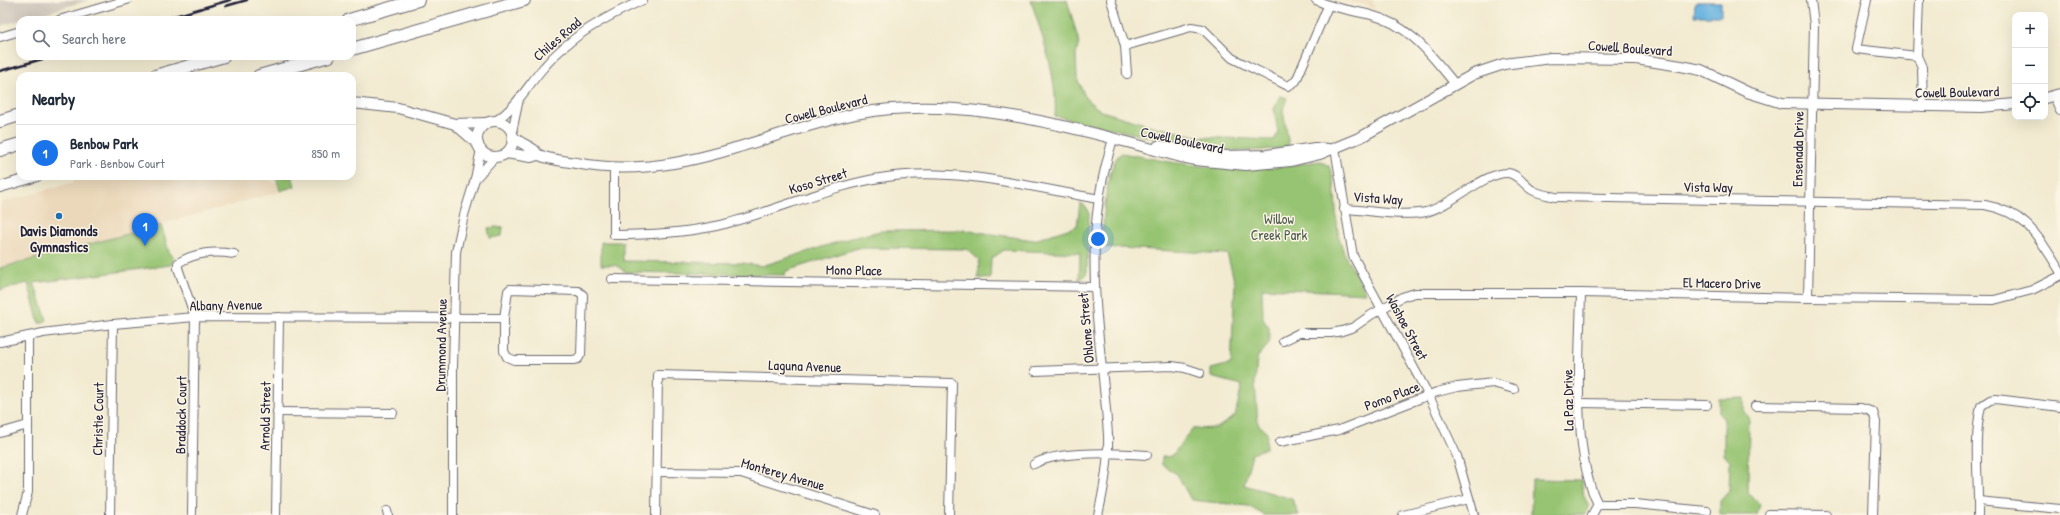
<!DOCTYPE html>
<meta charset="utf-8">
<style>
body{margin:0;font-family:"Patrick Hand",sans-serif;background:#f6f6f7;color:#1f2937}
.controls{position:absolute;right:12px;top:12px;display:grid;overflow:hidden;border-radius:8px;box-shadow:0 4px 16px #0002}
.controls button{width:36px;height:36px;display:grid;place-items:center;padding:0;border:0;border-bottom:1px solid #e0e1e3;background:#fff;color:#1f2937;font:20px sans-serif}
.you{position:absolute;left:1098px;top:239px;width:14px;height:14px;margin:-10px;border:3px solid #fff;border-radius:50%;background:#1a73e8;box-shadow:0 0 0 6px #1a73e833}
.badge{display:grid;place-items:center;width:26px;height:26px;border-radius:50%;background:#1a73e8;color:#fff;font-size:13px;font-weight:700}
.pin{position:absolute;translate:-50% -33px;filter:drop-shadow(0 1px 2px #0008)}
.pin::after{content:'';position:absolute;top:21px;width:14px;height:12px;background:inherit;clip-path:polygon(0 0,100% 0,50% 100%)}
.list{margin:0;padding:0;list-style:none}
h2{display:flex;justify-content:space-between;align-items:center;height:52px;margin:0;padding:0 16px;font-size:17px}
h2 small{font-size:13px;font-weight:400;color:#747a83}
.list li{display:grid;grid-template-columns:26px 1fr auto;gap:12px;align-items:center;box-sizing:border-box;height:56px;padding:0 16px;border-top:1px solid #e0e1e3}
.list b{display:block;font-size:15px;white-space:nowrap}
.list p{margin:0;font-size:13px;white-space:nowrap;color:#747a83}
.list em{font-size:13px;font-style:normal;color:#747a83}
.icon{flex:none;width:22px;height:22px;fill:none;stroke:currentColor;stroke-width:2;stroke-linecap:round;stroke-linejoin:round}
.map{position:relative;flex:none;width:2060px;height:515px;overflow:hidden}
.search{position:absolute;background:#fff;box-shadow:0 4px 16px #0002;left:16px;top:16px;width:340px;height:44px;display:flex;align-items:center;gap:10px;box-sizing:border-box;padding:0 14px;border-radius:12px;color:#747a83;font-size:15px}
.panel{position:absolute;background:#fff;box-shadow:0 4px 16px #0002;left:16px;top:72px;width:340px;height:108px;border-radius:12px}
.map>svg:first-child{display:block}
.built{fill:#ebd8ba}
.industrial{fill:#cbc3b8}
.green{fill:#97c472;stroke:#5c7356}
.water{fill:#67b3e0;stroke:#446a8e}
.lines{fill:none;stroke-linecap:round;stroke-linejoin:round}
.minor-casing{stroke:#6b6870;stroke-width:10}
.major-casing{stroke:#6b6870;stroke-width:12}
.highway-casing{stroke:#6b6870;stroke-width:14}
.minor{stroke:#fff;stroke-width:8}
.major{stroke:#fff;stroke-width:10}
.highway{stroke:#fff;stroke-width:12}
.rail{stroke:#22223b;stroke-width:2.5}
.poi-dot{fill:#1f6fb2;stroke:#fcf5e5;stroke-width:1.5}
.labels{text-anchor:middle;stroke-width:3;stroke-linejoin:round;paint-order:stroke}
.street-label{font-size:14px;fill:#22223b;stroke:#fcf5e5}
.park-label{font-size:14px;fill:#4b5b4e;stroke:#fcf5e5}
.poi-label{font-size:14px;font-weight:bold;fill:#22223b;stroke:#fcf5e5}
</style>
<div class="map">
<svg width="2060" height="515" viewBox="0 0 2060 515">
<rect width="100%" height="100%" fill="#fcf5e5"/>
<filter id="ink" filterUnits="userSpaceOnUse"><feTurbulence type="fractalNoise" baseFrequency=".025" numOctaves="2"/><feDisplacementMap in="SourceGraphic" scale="8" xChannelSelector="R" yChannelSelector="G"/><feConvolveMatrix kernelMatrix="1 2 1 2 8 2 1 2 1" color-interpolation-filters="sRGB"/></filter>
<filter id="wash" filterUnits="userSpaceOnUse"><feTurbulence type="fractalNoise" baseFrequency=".012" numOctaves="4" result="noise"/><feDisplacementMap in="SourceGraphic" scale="16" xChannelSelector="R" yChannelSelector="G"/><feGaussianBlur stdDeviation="0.9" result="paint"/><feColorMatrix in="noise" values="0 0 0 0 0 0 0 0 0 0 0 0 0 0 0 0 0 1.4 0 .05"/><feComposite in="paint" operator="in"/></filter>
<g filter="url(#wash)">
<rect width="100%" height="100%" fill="#f2ebd1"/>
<!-- built -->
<g class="built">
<polygon points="1338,0 1372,0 1375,9 1365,5"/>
<polygon points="75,176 267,176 268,179 276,183 279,192 0,268 0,203 73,182"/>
</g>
<!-- industrial -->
<polygon class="industrial" points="0,0 89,0 0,26"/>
<!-- green -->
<g class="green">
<path d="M1031 0H1067L1079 42 1076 55 1077 78 1086 99 1101 111 1145 124 1199 137 1274 140 1278 133 1274 109 1280 96 1287 98 1283 110 1289 146C1240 157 1192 147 1144 136 1115 129 1085 123 1055 116 1058 77 1042 37 1031 0Z"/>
<path d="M1122 153 1170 162 1225 169 1273 168 1320 161 1329 166C1338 188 1334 214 1339 237 1343 257 1357 275 1366 293L1262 288 1263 319 1269 328V344L1257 358 1255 382 1258 424 1267 432 1266 448 1252 454 1244 485 1292 499 1299 515H1264L1248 506 1191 500 1177 474 1162 465V457L1172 456 1192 429 1217 428 1235 416 1242 385 1211 377V369L1231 364 1235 283 1227 254 1102 247C1103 229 1105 161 1122 153Z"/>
<polygon points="280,176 292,176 295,186 280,191 276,177"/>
<polygon points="1080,203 1088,209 1089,214 1087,271 1085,276 1079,280 1080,253 1004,250 991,259 990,279 978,278 979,260 967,249 858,248 786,271 785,275 626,272 615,265 601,265 601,242 623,242 623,261 743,263 762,266 847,239 881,231 963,230 1034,240 1077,226"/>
<polygon points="161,225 169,252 174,257 171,265 34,283 47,320 41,323 39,323 28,283 0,290 0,268"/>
<polygon points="497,227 500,228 503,227 502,236 490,238 488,228"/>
<polygon points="1744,398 1744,412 1749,417 1748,493 1760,504 1757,515 1720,515 1720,501 1729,491 1730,460 1724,455 1724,420 1719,412 1719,399"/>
<polygon points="1532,479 1581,480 1584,496 1589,507 1586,514 1531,515"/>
</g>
<!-- water -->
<polygon class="water" points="1695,2 1721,2 1721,16 1694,16"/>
</g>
<g filter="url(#ink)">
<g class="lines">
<!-- minor casing -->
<g class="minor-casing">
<g id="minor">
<polyline points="1111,0 1125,46 1127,74"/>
<path d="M1316 0C1334 9 1352 10 1371 15 1410 25 1431 55 1455 84"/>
<polyline points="1867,0 1856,49 1917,56"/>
<polyline points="1919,0 1917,56 1922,67 1923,107"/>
<polyline points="59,20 127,0"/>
<polyline points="0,37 20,31"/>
<polyline points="1125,46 1191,27 1203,29 1232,58 1288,86 1296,81 1328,6"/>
<polyline points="2054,96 2060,111"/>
<path d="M495 121C516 108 528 85 544 67 570 36 607 16 643 0"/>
<polyline points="512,132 519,99"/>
<polyline points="1335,148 1353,256 1429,396 1457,456 1474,515"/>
<path d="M614 167V235C647 235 682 233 716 226 773 213 828 185 887 177 957 167 1030 187 1099 199"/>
<polyline points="475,179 496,156"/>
<path d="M1344 209C1369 210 1402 217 1426 212 1451 206 1483 173 1507 173 1517 173 1524 185 1532 190 1539 194 1547 195 1555 197L1985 205C2028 213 2038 237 2060 271"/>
<polyline points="612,279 1095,287"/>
<path d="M1581 293C1580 350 1571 454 1598 504"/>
<polyline points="1808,298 1814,25 1811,0"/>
<polyline points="1283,341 1299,333 1331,333 1342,331 1354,327 1371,315 1402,297 1415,293 1581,293 1808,298 1994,300 2032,290 2060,276"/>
<polyline points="0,342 43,333 113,324 195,317 504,318 504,351 507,357 514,360 573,360 578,359 581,354 583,295 578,291 510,289 508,291 504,318"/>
<polyline points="1035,371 1172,366 1185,368 1200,373"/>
<polyline points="1580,403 1707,405"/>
<polyline points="1755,406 1861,408 1873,412 1876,422 1873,515"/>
<polyline points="277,412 393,413"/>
<polyline points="0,433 28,425"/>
<polyline points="1280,442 1339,430 1437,392 1457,387 1493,383 1514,389"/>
<path d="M1034 464C1059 450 1118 453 1147 455"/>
<polyline points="658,472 741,473 875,515"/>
<polyline points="1978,501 2060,509"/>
<polyline points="1598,504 1635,504 1707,511"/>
<polyline points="387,511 388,515"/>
<path d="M192 513 195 317 178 268V263C196 252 214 251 234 254"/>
<polyline points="1769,514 1826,515"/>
<polyline points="22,515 28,492 28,336"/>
<polyline points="110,515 113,324"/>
<polyline points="276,515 279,317"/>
<polyline points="453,515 453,367 456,252 464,215 475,179 481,149"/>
<polyline points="656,515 658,375 952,383 949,515"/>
<path d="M1098 515C1104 489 1109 462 1108 435 1104 371 1092 305 1095 241 1096 206 1103 172 1113 139"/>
<polyline points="1403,515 1469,499"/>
<polyline points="1592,515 1598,504"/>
<path d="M1978 515C1979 478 1973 443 1981 406L1990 400 1996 399 2060 407"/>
</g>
</g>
<!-- major casing -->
<g class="major-casing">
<g id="major">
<polyline points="2045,98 2060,94"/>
<polyline points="352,103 398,108 455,124 486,123"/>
<circle cx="495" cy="139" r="18"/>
<polyline points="455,124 478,144"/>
<path d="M513 137C519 142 528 146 534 150 537 153 535 153 539 155 550 160 565 161 576 163 676 183 761 133 855 114 944 97 1037 118 1123 141 1147 147 1170 155 1195 160L1246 165 1291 161 1320 154 1361 137 1474 74 1504 64 1551 58 1636 59 1681 66 1701 70 1747 92 1782 103 1981 107 2015 104"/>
<polyline points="1158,146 1226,156 1267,155 1315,148 1328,149"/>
<polyline points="506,153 531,157 537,155"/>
<polyline points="0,187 37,176"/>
</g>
</g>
<!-- highway casing -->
<g class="highway-casing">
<g id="highway">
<polyline points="349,20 418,0"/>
<polyline points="352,49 524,0"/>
<polyline points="155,76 224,56"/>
<polyline points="259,76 329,56"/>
<polyline points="0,121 20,115"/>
<polyline points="0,150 20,144"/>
</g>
</g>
<!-- minor -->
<use href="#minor" class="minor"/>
<!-- major -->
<use href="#major" class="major"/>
<!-- highway -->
<use href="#highway" class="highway"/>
<!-- rail -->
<g class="rail">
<polyline points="226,6 247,0"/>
<polyline points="161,20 230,0"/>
<polyline points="0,71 53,56"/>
</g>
</g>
</g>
<!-- markers -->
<circle class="poi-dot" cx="59" cy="216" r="4"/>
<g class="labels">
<!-- street labels -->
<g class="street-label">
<text transform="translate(557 39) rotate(-41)" y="5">Chiles Road</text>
<text transform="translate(1630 48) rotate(4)" y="5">Cowell Boulevard</text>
<text transform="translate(1957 92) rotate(-1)" y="5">Cowell Boulevard</text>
<text transform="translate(826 109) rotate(-14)" y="5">Cowell Boulevard</text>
<text transform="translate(1182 140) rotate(12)" y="5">Cowell Boulevard</text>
<text transform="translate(1798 149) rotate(-89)" y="5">Ensenada Drive</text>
<text transform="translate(818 181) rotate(-17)" y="5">Koso Street</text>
<text transform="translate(1708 187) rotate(1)" y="5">Vista Way</text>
<text transform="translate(1378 198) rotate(4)" y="5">Vista Way</text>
<text transform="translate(854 270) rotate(1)" y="5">Mono Place</text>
<text transform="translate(1722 283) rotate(1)" y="5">El Macero Drive</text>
<text transform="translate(226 305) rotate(-1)" y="5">Albany Avenue</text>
<text transform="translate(1407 327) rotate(62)" y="5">Washoe Street</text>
<text transform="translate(1086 328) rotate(-95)" y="5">Ohlone Street</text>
<text transform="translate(441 345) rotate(-89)" y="5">Drummond Avenue</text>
<text transform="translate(805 366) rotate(2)" y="5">Laguna Avenue</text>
<text transform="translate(1392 396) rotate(-21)" y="5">Pomo Place</text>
<text transform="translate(1568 400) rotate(-91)" y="5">La Paz Drive</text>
<text transform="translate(181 415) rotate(-89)" y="5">Braddock Court</text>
<text transform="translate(265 416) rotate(-89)" y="5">Arnold Street</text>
<text transform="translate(98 419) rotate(-89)" y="5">Christie Court</text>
<text transform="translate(783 474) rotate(16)" y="5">Monterey Avenue</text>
</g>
<!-- park labels -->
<g class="park-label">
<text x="1279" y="224">Willow<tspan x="1279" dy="16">Creek Park</tspan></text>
</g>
<!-- poi labels -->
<g class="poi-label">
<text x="59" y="236">Davis Diamonds<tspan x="59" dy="16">Gymnastics</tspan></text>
</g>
</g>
</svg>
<div class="controls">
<button>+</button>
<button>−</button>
<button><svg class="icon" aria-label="locate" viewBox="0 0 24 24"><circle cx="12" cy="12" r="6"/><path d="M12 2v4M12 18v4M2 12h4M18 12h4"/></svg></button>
</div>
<div class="you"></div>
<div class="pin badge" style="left:145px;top:246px">1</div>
<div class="search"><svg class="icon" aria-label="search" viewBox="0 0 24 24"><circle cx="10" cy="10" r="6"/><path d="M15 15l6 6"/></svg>Search here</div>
<section class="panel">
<h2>Nearby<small></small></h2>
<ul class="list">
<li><span class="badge">1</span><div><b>Benbow Park</b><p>Park · Benbow Court</p></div><em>850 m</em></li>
</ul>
</section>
</div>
